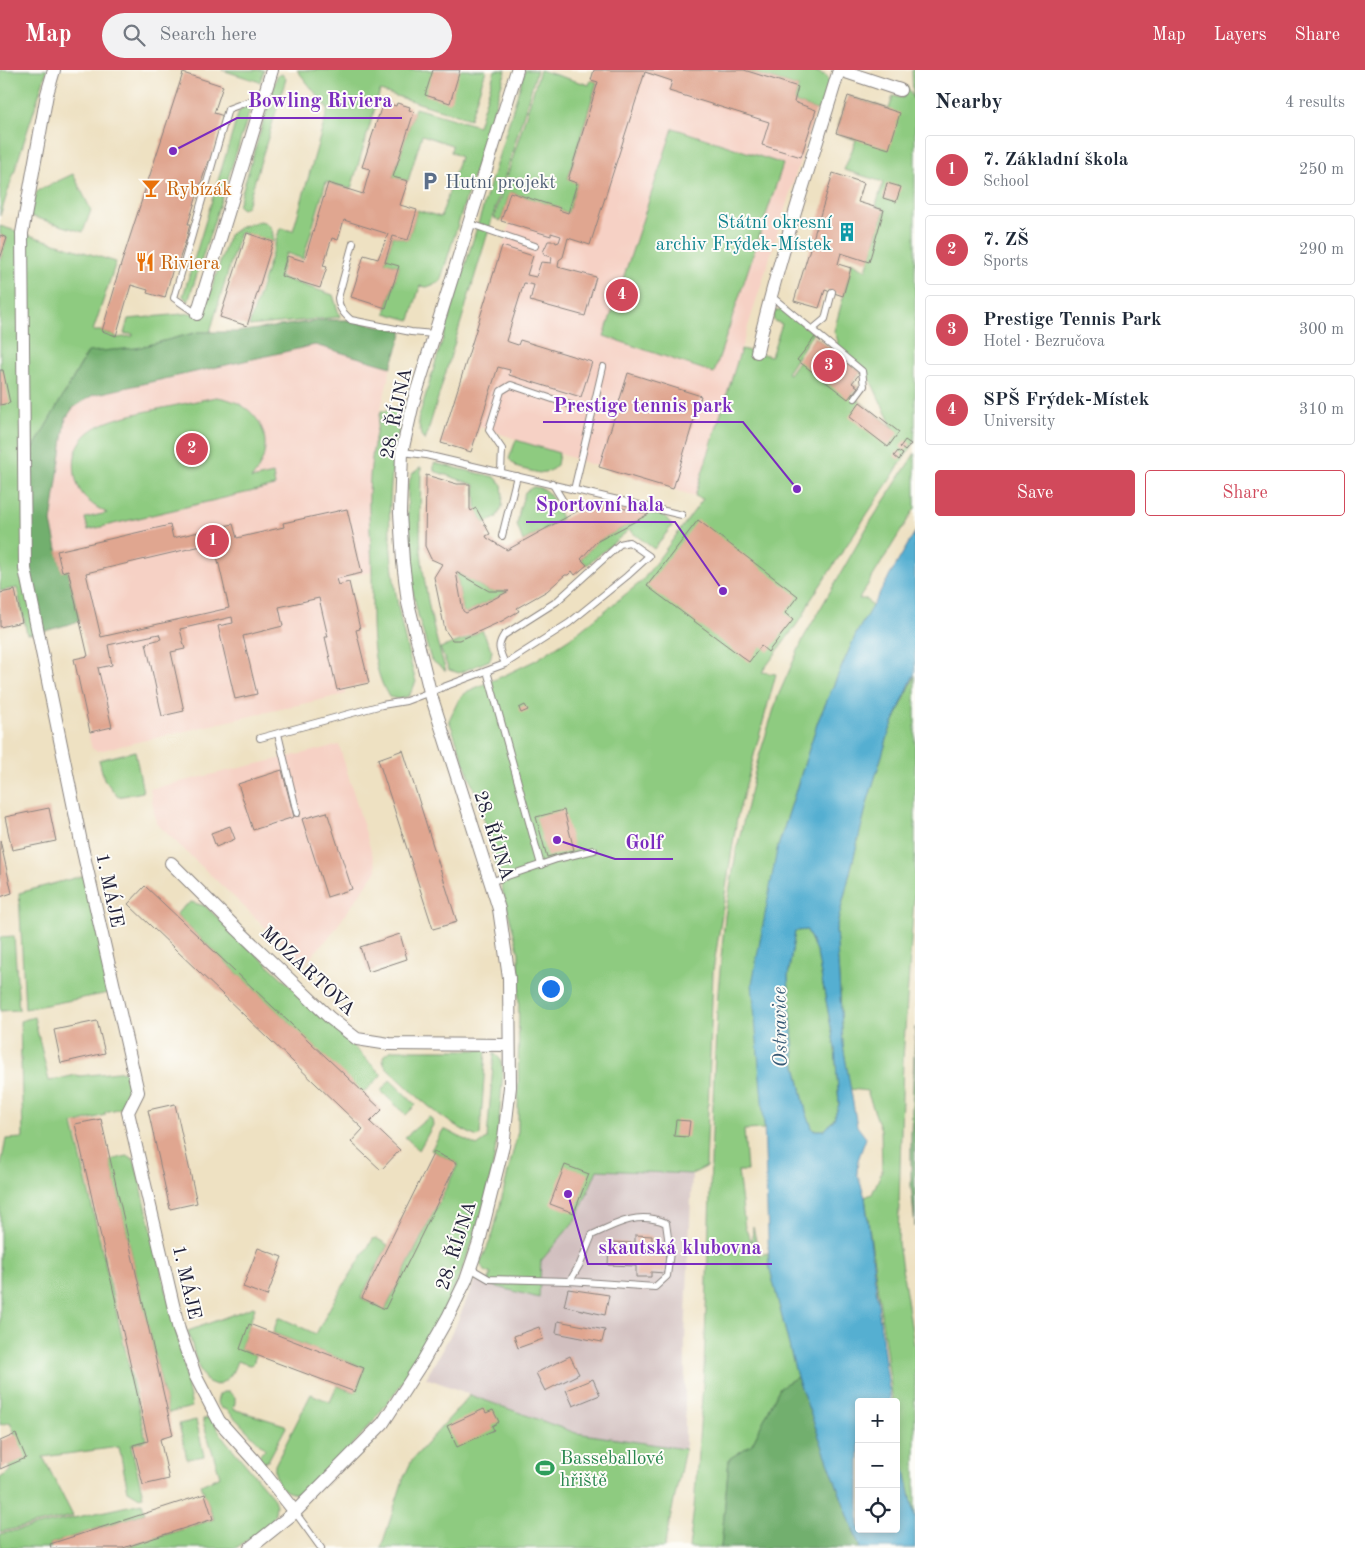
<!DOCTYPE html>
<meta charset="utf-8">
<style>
body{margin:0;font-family:"Old Standard TT",serif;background:#f2f2f3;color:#1f2937}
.controls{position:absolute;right:15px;bottom:15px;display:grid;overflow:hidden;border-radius:5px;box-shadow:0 2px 8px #0003}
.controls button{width:45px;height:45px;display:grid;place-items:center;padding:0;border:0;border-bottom:1px solid #e0e1e3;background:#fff;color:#1f2937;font:25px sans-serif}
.you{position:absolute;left:550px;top:918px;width:18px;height:18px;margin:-12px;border:4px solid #fff;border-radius:50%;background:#1a73e8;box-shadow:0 0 0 8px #1a73e833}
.badge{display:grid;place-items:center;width:32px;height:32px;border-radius:50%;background:#d1495b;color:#fff;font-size:16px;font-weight:700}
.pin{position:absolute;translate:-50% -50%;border:2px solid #fff;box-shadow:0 1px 5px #0006}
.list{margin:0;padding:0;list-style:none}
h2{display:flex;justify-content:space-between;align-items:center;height:65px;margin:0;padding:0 20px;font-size:21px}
h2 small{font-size:16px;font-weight:400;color:#747a83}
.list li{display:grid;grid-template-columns:32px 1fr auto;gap:15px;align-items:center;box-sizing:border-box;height:70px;margin:0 10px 10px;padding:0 10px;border:1px solid #e0e1e3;border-radius:5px}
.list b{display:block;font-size:19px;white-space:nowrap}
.list p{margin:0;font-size:16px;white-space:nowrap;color:#747a83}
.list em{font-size:16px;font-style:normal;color:#747a83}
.actions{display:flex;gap:10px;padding:15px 20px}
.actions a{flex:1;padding:11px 0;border:1px solid #d1495b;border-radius:5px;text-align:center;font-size:18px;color:#d1495b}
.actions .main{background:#d1495b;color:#fff}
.icon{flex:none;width:28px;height:28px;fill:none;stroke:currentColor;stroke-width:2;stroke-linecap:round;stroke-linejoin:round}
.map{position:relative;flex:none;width:915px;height:1478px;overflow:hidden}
header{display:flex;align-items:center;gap:30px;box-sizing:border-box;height:70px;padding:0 25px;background:#d1495b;color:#fff}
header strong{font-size:24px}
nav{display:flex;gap:28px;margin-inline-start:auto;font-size:18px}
.search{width:350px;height:45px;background:#f2f2f3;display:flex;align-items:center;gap:12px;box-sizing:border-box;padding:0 18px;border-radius:28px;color:#747a83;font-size:19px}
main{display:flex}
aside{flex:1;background:#fff}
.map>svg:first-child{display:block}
.built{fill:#f6d1c5}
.industrial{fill:#d1bfbf}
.green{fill:#8ecb80;stroke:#58765e}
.forest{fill:#72af6e;stroke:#4a6854}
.water{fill:#54afd1;stroke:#3b6886;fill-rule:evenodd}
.building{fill:#e0a690;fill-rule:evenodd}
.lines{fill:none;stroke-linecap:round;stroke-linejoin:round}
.lane-casing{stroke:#88827e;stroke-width:8}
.street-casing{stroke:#88827e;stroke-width:14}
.lane{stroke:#fff;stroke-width:6}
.street{stroke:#fff;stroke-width:12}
.labels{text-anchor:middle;stroke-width:4;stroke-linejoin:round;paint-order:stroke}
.service-label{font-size:19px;fill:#4e5e75;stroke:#fdfcf7;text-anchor:start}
.food-label{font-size:19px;fill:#c56008;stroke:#fdfcf7;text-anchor:start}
.culture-label{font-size:19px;fill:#0d838f;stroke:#fdfcf7;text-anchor:end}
.street-label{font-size:19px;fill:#22223b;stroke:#fdfcf7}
.leisure-label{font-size:19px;fill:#27864d;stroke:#fdfcf7;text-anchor:start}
.water-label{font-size:20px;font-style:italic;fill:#365a77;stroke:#fdfcf7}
.leader{fill:none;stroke:#7b2cbf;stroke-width:2}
.callout-dot{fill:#7b2cbf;stroke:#fdfcf7;stroke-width:2}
.callout-label{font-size:20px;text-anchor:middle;font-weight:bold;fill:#7b2cbf;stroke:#fdfcf7;stroke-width:4;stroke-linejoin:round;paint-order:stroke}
</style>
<header>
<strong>Map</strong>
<div class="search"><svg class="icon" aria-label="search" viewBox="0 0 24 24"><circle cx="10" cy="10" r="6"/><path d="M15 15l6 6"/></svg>Search here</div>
<nav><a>Map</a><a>Layers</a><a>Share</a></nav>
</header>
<main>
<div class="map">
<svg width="915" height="1478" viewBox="0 0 915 1478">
<rect width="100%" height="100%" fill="#fdfcf7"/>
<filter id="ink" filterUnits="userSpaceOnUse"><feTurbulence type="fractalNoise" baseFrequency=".02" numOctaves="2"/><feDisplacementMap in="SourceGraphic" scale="10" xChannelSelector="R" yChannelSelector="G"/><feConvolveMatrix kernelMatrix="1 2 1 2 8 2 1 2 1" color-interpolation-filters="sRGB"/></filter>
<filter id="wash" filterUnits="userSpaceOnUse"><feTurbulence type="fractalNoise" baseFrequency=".0096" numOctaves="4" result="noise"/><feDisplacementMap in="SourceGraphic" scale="20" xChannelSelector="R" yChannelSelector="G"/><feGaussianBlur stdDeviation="1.12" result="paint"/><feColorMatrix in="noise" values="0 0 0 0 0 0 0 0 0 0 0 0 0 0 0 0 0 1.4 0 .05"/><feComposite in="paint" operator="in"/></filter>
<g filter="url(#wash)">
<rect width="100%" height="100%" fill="#eee1c2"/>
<!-- built -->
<g class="built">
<polygon points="594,0 744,0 798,17 794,32 816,40 695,426 599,397 480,357 471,382 441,373 510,154 510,122 560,138 559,140 568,143 577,113 568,110 597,12 591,10"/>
<polygon points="315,275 391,297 374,368 369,425 372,502 348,506 360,559 356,560 369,613 345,619 346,624 98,681 92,679 88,663 90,662 74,589 88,585 68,501 62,502 51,452 66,348 73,338 93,325"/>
<polygon points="339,675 377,800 330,866 304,894 156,753 150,719"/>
</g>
<!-- industrial -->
<polygon class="industrial" points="597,1100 692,1104 685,1270 685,1379 576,1363 426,1308 455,1257 475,1210 539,1228 541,1191 577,1148"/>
<!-- green -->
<g class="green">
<polygon points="0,0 47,0 0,146"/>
<polygon points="222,0 264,0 260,12"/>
<polygon points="297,0 486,0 470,49 380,21 351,119 326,112 303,189 286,183 279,207 333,225 340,247 249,256 280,158 293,161 328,39"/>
<polygon points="495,0 506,0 440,212 427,217 420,216 410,250 385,243 399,196 385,192 393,166 408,170 417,140 441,147 460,87 451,82 452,75 422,65 408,111 393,107 415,38 478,56"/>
<polygon points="525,0 537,0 425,371 421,365 418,350"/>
<polygon points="540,0 589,15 591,10 597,12 568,109 577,113 568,143 559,140 559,138 510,122 501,151 494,148"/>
<polygon points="744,0 812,0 827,6 829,12 823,37 816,40 794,32 798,17"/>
<polygon points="912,0 915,0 915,355 914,373 810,531 803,546 762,602 776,604 737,748 713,901 706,1097 692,1104 597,1100 577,1148 541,1191 539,1228 487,1214 491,1204 485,1201 480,1194 493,1164 518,1061 519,883 481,739 449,650 459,629 468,621 503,606 536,590 576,564 642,511 703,429 695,426 741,279 771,286 782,254 774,251 773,249 775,241 782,239 813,263 787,303 789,304 815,267 861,302 852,313 858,317 852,325 894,358 891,354 869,307 836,275 838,271 834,261 851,198 851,192 866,200 885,139 876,136 883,112 844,100 856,70 836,63 848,26 889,39 893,26 903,28 907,16 913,29"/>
<polygon points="282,4 286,9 247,136 242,139 238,136 277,6"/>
<polygon points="252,34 188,232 183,226 239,41 246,35"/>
<polygon points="673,58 783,94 714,303 604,266"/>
<polygon points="73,104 91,140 83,162 30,146 37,121"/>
<path d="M260 151C271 153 274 161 273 172L240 162 210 262H198L137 278 87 283 25 393 38 563 27 564 17 518 0 521V190L7 168 0 165V156L116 192 93 261H102L116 266V268L133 266V264H124L128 249 204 242 229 165 240 157Z"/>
<path d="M216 327C260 332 281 374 251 409L273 404 275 416 88 460 85 448 107 443C90 435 77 423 75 404 68 354 118 348 153 340 174 336 195 331 216 327Z"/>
<path d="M403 336C400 358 394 381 392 404 384 475 397 545 416 612L409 626 398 629 389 627C367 591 373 544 372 504 372 477 368 450 369 424 370 396 374 368 381 341H386Z"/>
<polygon points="516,370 559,383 557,395 550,401 539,403 518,398 509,389"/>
<polygon points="915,383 915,438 859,529 867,529 872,537 856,564 818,651 777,780 764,1059 744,1060 747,1101 738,1101 745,1158 752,1172 753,1156 759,1185 768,1183 769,1195 797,1307 780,1317 752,1374 729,1389 721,1478 689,1478 694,1438 704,1299 714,1004 718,922 725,846 737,778 757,693 778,626 804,567 869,454"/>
<polygon points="434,393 495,407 502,415 503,425 502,437 496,448 484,453 476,438 475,415 434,401"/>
<path d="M421 397C421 425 419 454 421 481 425 522 433 562 446 601L431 590 418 545 410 508 407 461 408 415 412 404Z"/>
<path d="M533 417C551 417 555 435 562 449L523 471 517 455 520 438 525 422Z"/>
<polygon points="649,444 665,446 672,456 654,479 629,460 587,495 581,489 596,472"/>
<polygon points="456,502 489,521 509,521 466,543 463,541"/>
<polygon points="482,560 492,581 490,590 459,603 449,600 440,578 466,569"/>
<path d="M915 605V813L903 989 898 1173 915 1280V1447C906 1408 896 1371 896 1332H893L865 1127 872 1124 882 1101 881 1060 867 1021 850 1019 843 975 836 859 868 730 890 660Z"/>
<polygon points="135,681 143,722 118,727 104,709 99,690"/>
<polygon points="89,804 114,922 25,939 19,823"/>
<polygon points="191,832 205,836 331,954 382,1005 363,1023 176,845 181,839"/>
<polygon points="807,860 817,883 835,978 839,1034 834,1049 825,1060 813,1060 806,1042 794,986 788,907 795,861"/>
<polygon points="14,866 19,940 0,941 0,867"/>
<polygon points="34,947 49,1011 76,1005 80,1006 126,1001 131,1022 128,1028 126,1037 105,1042 105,1045 73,1054 146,1370 131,1375 143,1426 138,1427 128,1421 119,1377 43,1387 73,1446 0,1462 0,1408 11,1401 8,1395 25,1388 10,1352 0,1355 0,1100 6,1069 23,1068 20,951"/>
<path d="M392 980H486L480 1065 477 1067C439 1050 415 1024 385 996L383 991 384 985Z"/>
<path d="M494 983 500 989 503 1000C501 1023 500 1046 497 1068 490 1127 470 1187 444 1240 415 1299 378 1351 332 1396 320 1408 306 1431 286 1421 277 1416 274 1405 275 1395L311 1324 330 1332 337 1316 355 1322 364 1298 273 1263 278 1248H281L316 1264 333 1232 373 1169 376 1168 388 1175 361 1228 385 1240 458 1094 431 1080 443 1060H446L477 1076 487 1069Z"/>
<polygon points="390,1010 416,1035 406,1045 381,1021"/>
<polygon points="429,1047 432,1049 433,1055 419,1080 405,1067"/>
<polygon points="127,1086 131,1087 135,1092 185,1296 185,1304 192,1337 168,1343 110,1090"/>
<path d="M253 1237 255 1238 240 1279 256 1285 253 1294 249 1295 237 1291C232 1304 230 1310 216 1315L206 1311 198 1296 188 1261Z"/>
<polygon points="223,1322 229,1322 235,1327 235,1333 233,1339 285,1355 286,1357 268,1391 261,1393 259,1386 265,1379 227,1340 221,1338 217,1332 219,1325"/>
<polygon points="470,1325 576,1363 685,1379 664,1478 381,1478 404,1407 412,1390"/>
<polygon points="211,1348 225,1370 273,1427 276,1435 275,1443 271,1453 236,1478 125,1478 214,1449 201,1415 220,1406 203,1352 203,1349"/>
<polygon points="196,1350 204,1386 187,1389 179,1354"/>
<polygon points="142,1433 145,1443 50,1474 51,1478 0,1478 0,1464"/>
</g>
<!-- forest -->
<g class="forest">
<polygon points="324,250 351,250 403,261 391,297 315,275 93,325 73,338 66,348 51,452 62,501 68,500 80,551 38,563 25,499 25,393 88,282 137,278 198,262 236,262"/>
<polygon points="915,957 915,1157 911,1115 911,1062"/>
<polygon points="797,1307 860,1478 721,1478 729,1389 752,1374 780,1317"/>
</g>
<!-- water -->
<path class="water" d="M915 462V602L890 660 868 730 836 859 843 975 857 1056 866 1068 858 1090 857 1103 865 1127 884 1284 891 1332H859V1459H896V1359L915 1447V1478H860L797 1307 769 1195 764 1054 752 914 777 780 818 651 856 564ZM807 860 817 883 835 978 839 1034 834 1049 825 1060H813L806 1042 794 986 788 907 795 861Z"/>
<g id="blocks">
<!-- building -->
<g class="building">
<polygon points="433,0 460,0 450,33 425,25"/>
<polygon points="594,0 744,0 798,17 794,32 816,40 801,87 762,75 769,52 669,21 672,11 645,2 590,175 568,168 563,187 559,190 558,197 596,207 585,246 530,231 534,215 524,213 506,271 518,275 520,270 592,292 581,327 509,305 510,300 498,297 471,382 441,373 502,176 533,186 527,205 536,207 541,192 551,193 552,187 545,185 543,182 548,171 555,171 556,173 559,172 561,166 551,163 551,166 501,151 510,122 560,138 559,140 568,143 577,113 568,110 598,12 591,10"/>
<polygon points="183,3 223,16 214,43 224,46 210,91 208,91 188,154 190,154 186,170 176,199 173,198 165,228 147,223 148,220 131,215 116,266 102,261 115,217 114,216"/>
<polygon points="848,26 900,43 889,79 836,63"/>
<polygon points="383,32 396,36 397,33 410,37 409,40 414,42 393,107 408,111 400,135 417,140 408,170 393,166 385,192 399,196 386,238 351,227 364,185 378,189 388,164 344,150 338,170 332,168 323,196 327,197 320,218 281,206 287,186 304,191 328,113 363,124 370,99 362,97"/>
<polygon points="833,103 864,113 858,132 884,140 869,192 841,183 838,194 851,198 843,226 825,220 819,238 794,231"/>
<polygon points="887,113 901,117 896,132 883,128"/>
<polygon points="247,163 273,172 247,256 220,247"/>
<polygon points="0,165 7,168 0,189"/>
<polygon points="815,267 861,302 852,313 858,317 848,329 797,290"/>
<polygon points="0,300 3,300 10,333 0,335"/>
<polygon points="628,303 701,326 673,419 599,397"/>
<polygon points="860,332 899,362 888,377 849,347"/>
<polygon points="905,370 911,374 905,381 900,377"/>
<polygon points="898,381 903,384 899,390 894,386"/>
<path d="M426 405 457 414H470V439L471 441 476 438 490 464 486 466 487 468 507 480 594 432 649 444 596 472 581 489 587 495 575 505 572 501 568 505H565L547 521 517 538 519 541 502 551 460 570H452L445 560 434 507 442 494 431 489 425 476ZM456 502 489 521H509L466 543 463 541Z"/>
<path d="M347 439 362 503 336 509 338 515 349 512 360 559 356 560 369 613 337 620 325 567H328L319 528 279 537 283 556 243 566 257 624 235 629 218 556 233 553 232 547 180 559 185 579 171 582 184 641 162 646 146 573 161 569 159 564 108 575 112 595 98 598 112 657 90 662 74 589 88 586 68 500 62 502 57 481 170 455 173 468 233 454 237 468 284 457 283 453ZM214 473 229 538 101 567 86 503Z"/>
<polygon points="698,450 798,526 785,543 793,550 768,582 761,576 749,592 647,516"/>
<polygon points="15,520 22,552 0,557 0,523"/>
<polygon points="525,635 528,640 521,643 519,638"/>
<polygon points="403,680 457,852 433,859 378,689"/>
<polygon points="282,700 294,747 253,760 238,714"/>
<polygon points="49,738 56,771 12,780 5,747"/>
<polygon points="564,740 574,780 547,787 536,747"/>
<polygon points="327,742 352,819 327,827 302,749"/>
<polygon points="230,756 235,769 216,777 211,763"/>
<polygon points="0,770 12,823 0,827"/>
<polygon points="145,816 382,1040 370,1052 400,1080 381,1100 351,1072 363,1059 128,834"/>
<polygon points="400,864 407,889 368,902 360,877"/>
<polygon points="97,951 105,983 61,993 54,960"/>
<polygon points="175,1034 197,1133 170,1139 148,1040"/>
<polygon points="101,1049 173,1365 160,1369 169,1409 143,1415 133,1375 148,1371 75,1054"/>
<polygon points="676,1050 690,1051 688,1067 674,1066"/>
<polygon points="434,1082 457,1093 385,1239 362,1228"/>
<polygon points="565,1095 589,1104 574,1143 550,1134"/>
<polygon points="635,1165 652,1166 652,1182 666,1182 665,1203 651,1202 651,1207 636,1207 636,1196 608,1195 609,1172 635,1173"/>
<polygon points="258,1178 282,1187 267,1226 243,1217"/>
<polygon points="568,1219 609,1225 605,1245 564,1236"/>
<polygon points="558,1251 605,1260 602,1272 556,1263"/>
<polygon points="249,1254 364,1298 355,1322 240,1279"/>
<polygon points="539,1257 543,1269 518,1278 514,1266"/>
<polygon points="570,1286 579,1304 545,1321 536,1303"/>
<polygon points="593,1309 600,1325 573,1336 566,1320"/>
<polygon points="484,1339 486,1343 493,1340 499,1352 492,1356 494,1360 457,1377 447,1356"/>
<polygon points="16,1364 26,1388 0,1399 0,1371"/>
<polygon points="205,1424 213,1449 123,1478 51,1478 50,1474"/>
</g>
</g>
</g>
<g filter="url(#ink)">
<use href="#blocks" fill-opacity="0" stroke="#88827e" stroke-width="1"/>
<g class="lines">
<!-- lane casing -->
<g class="lane-casing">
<g id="lane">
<polyline points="468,153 535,176"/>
<path d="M353 173 338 228C339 238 343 243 351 250L411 262 434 264"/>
<polyline points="771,226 862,301 864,316 855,328"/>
<polyline points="197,244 174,228 228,39 263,26"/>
<polyline points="813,259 825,249 832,222"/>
<polyline points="402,382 426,385 682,445"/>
<polyline points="501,402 502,379 489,360 501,321 511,315 591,342"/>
<polyline points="552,413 566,436"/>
<polyline points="574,420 603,297"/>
<polyline points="502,466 517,406"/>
<polyline points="487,601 541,795"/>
<polyline points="278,664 297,743"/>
<path d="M260 668 382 635 406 631 505 594 569 553 627 506 649 486 629 472 620 474 556 532 504 565C496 577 500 581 505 594"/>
<polyline points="490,812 557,789 594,780"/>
<path d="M470 1198 489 1209 570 1211 655 1217 667 1206 670 1182 666 1153C639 1141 617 1153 592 1165L580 1194 570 1211"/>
<polyline points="295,1442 321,1478"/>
</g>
</g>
<!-- street casing -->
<g class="street-casing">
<g id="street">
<polyline points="54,0 47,24 22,163 25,499 82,777 138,1022 128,1042 179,1260 196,1307 219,1351 254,1390 295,1442"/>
<polyline points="840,0 900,20"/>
<polyline points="197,244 272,0"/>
<path d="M757 282C779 186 811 93 839 0"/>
<polyline points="171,793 238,860 330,948 357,969 389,974 509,975"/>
<polyline points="250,1478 295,1442 383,1353 423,1291 448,1247 466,1210 479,1172 503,1076 510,1017 509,908 499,839 430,622 408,533 403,492 400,443 402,382 413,333 517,0"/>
</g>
</g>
<!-- lane -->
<use href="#lane" class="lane"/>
<!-- street -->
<use href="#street" class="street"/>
</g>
</g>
<!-- icons -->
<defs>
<g id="parking-bare" transform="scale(1.5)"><path d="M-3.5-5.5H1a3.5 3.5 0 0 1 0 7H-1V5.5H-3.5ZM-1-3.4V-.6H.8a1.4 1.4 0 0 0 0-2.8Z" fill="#5c6f8a" stroke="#fdfcf7" stroke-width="2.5" paint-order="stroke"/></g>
<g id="bar-bare" transform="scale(1.5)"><path d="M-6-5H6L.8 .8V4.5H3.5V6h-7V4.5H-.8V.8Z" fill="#e8710a" stroke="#fdfcf7" stroke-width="2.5" paint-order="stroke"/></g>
<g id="building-bare" transform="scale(1.5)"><path d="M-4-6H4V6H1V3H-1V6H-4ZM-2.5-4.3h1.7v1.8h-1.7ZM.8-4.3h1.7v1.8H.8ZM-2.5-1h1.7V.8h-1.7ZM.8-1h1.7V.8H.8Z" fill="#0f9aa8" stroke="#fdfcf7" stroke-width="2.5" paint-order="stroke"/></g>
<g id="restaurant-bare" transform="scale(1.5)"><path d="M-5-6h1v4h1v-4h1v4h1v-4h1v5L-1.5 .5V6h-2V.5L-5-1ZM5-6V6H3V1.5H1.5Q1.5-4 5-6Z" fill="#e8710a" stroke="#fdfcf7" stroke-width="2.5" paint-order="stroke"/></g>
<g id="stadium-bare" transform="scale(1.5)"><path d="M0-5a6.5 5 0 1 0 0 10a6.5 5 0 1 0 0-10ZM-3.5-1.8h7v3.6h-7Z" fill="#2e9e5b" stroke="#fdfcf7" stroke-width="2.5" paint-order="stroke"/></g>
</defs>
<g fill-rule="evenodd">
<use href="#parking-bare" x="430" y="111"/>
<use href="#bar-bare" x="151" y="118"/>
<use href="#building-bare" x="847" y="162"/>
<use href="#restaurant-bare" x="145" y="192"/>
<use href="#stadium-bare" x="545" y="1398"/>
</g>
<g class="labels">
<!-- service labels -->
<g class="service-label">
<text x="445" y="118">Hutní projekt</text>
</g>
<!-- food labels -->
<g class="food-label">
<text x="166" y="125">Rybízák</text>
<text x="160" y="199">Riviera</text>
</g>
<!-- culture labels -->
<g class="culture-label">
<text x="832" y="158">Státní okresní<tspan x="832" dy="22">archiv Frýdek-Místek</tspan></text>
</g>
<!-- street labels -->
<g class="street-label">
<text transform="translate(395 343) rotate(-78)" y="7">28. ŘÍJNA</text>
<text transform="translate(495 765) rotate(72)" y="7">28. ŘÍJNA</text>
<text transform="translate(111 820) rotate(78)" y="7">1. MÁJE</text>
<text transform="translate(309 900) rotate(43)" y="7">MOZARTOVA</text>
<text transform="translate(455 1175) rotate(-72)" y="7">28. ŘÍJNA</text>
<text transform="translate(188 1212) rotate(77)" y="7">1. MÁJE</text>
</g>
<!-- leisure labels -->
<g class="leisure-label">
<text x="560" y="1394">Basseballové<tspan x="560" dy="22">hřiště</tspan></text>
</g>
<!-- water labels -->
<g class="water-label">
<text transform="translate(779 957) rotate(-91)" y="7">Ostravice</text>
</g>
</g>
<!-- callouts -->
<path class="leader" d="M173 81L237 48H402M797 419L743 352H543M723 521L675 452H526M557 770L615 789H673M568 1124L588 1194H772"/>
<g class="callout-dot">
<circle cx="173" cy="81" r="5"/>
<circle cx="797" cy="419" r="5"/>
<circle cx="723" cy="521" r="5"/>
<circle cx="557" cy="770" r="5"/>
<circle cx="568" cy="1124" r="5"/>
</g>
<g class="callout-label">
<text x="320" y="37">Bowling Riviera</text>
<text x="643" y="342">Prestige tennis park</text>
<text x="600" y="441">Sportovní hala</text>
<text x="644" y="779">Golf</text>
<text x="680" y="1184">skautská klubovna</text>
</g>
</svg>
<div class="controls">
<button>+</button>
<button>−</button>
<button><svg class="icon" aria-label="locate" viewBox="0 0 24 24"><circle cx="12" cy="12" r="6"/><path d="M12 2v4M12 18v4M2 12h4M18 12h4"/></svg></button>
</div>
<div class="you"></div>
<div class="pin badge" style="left:213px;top:471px">1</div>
<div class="pin badge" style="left:192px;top:379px">2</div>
<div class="pin badge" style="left:829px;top:296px">3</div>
<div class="pin badge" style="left:622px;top:225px">4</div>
</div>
<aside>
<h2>Nearby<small>4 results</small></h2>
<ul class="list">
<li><span class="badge">1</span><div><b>7. Základní škola</b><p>School</p></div><em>250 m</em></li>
<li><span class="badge">2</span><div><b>7. ZŠ</b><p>Sports</p></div><em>290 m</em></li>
<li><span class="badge">3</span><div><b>Prestige Tennis Park</b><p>Hotel · Bezručova</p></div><em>300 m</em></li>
<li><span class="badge">4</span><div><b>SPŠ Frýdek-Místek</b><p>University</p></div><em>310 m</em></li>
</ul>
<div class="actions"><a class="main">Save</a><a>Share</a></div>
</aside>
</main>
